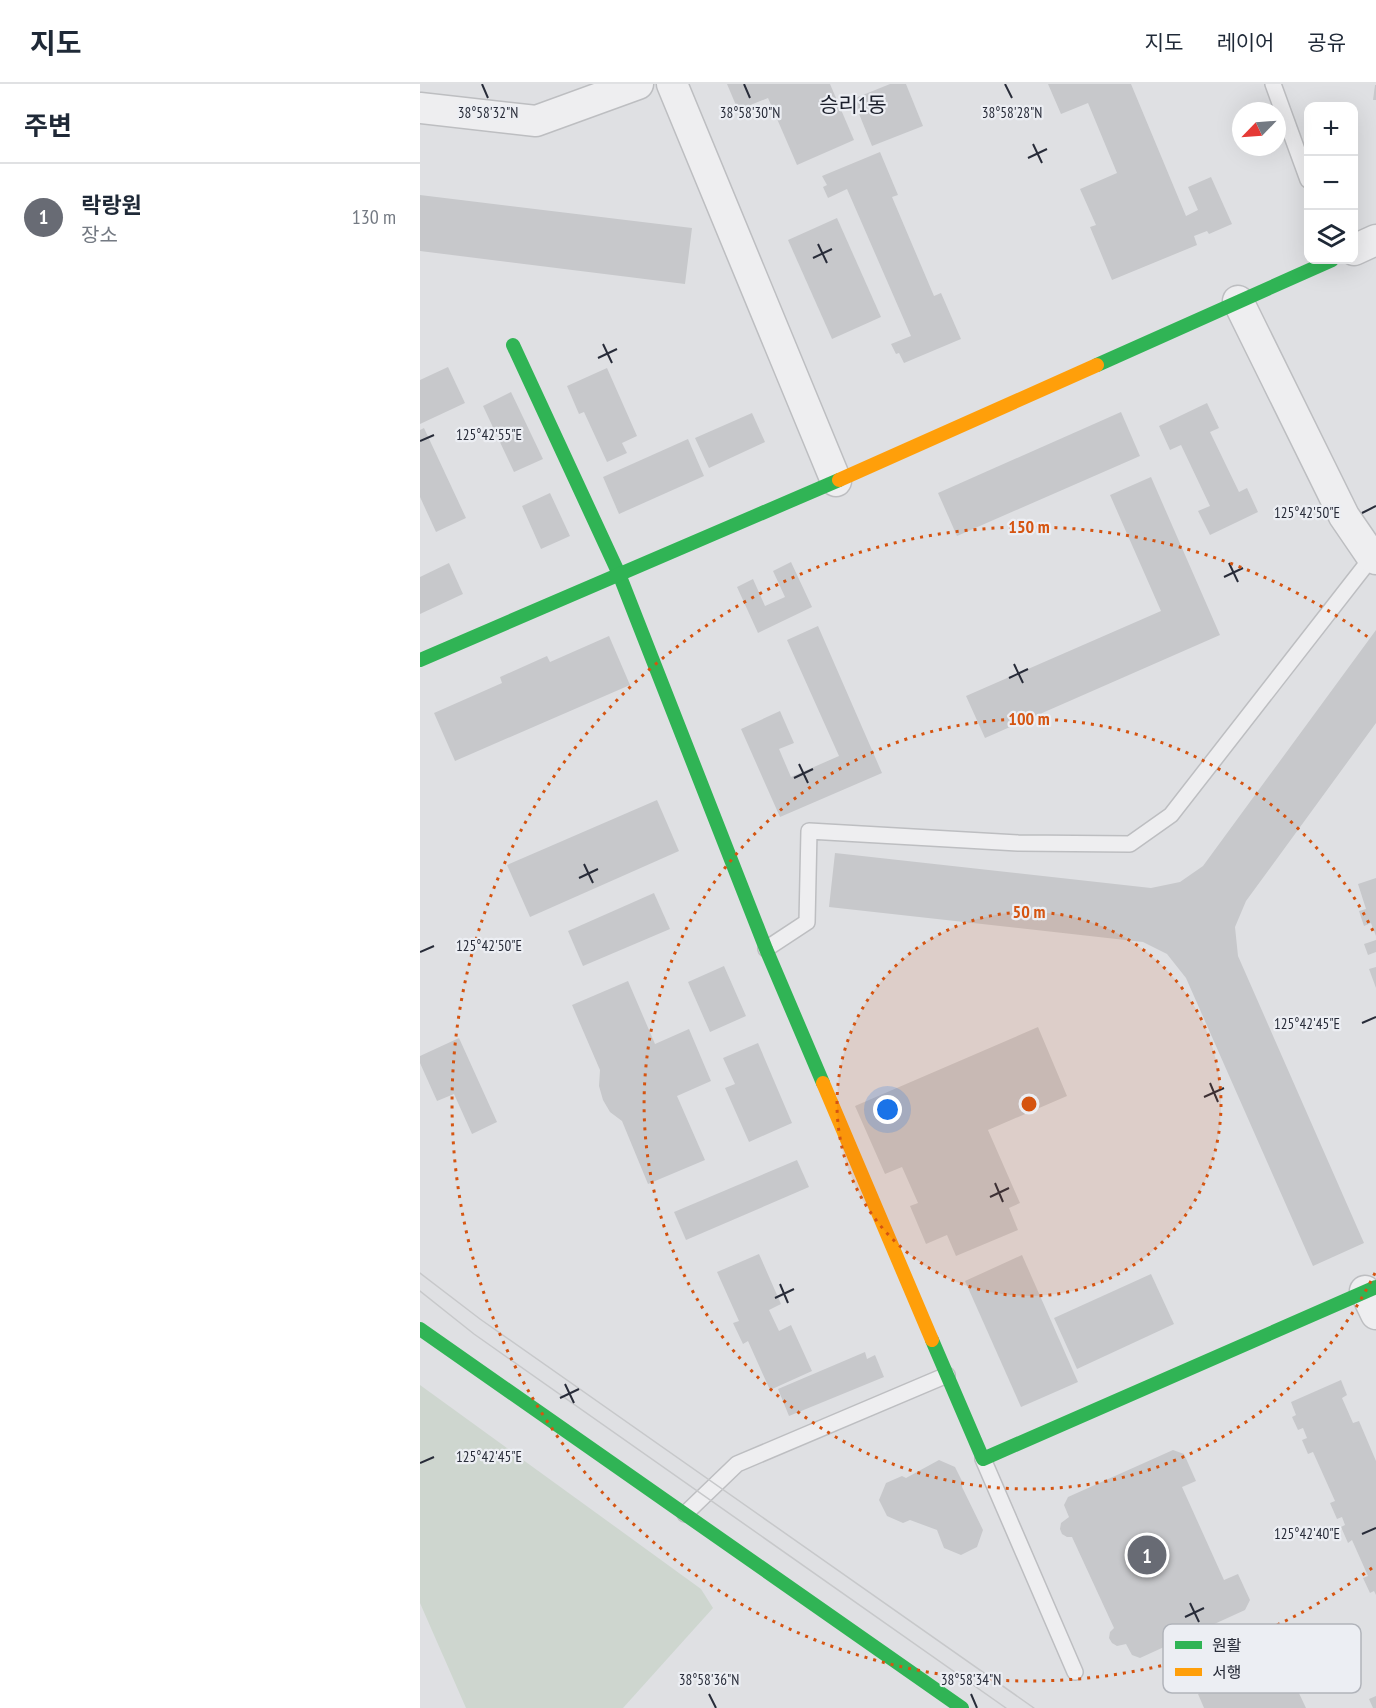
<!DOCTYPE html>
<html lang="ko">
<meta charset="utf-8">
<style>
body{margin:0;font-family:"PT Sans Narrow","Noto Sans KR",sans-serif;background:#f2f2f3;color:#1f2937}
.controls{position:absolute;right:18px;top:18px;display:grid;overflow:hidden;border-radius:12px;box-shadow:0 6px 24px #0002}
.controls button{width:54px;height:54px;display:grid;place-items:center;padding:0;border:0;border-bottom:2px solid #e0e1e3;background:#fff;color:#1f2937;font:30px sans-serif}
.compass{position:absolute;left:812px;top:18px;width:54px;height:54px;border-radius:50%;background:#fff;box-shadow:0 6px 24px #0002;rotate:245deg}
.you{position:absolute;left:468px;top:1026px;width:21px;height:21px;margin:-15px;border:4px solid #fff;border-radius:50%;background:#1a73e8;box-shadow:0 0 0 9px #1a73e833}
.badge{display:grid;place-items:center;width:39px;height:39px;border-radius:50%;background:#686b74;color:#fff;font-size:20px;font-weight:700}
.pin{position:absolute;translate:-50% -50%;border:3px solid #fff;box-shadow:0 2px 6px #0006}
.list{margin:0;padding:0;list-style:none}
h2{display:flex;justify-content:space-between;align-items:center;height:78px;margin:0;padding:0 24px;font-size:26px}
h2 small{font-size:20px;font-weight:400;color:#747a83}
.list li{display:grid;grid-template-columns:39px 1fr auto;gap:18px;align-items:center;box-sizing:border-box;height:108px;padding:0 24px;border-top:2px solid #e0e1e3}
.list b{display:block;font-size:22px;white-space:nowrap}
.list p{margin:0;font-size:20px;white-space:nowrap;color:#747a83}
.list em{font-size:20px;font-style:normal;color:#747a83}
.icon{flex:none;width:33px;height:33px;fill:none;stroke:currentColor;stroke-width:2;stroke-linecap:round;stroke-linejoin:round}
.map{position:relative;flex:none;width:956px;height:1624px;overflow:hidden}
header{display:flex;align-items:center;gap:36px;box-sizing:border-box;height:84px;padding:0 30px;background:#fff;border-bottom:2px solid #e0e1e3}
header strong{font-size:28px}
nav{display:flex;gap:33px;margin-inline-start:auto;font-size:21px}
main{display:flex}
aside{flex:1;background:#fff}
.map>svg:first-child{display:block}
.green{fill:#ced6cf}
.building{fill:#c7c8cb}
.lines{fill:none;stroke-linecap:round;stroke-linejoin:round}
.lane-casing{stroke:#bdbec1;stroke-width:18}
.street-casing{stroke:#bdbec1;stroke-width:33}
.lane{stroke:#eeeef0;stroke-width:15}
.street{stroke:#eeeef0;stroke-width:30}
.fast{stroke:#30b455;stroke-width:14}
.slow{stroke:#ff9f0a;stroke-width:14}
.tram{stroke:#c7c8ca;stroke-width:1.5}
.ticks{fill:none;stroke:#282c39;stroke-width:2}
.ring{fill:none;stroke:#d55410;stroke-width:3;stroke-dasharray:3 6}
.labels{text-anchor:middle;stroke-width:4.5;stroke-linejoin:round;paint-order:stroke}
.quarter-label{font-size:21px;fill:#1a1e2a;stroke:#eceef3}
.key{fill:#eceef3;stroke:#b1b4bb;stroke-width:1.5}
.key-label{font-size:16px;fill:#282c39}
.ticks-label{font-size:15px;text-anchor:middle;fill:#282c39;stroke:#eceef3;stroke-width:4.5;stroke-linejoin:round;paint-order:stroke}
.centre{fill:#d55410;stroke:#eceef3;stroke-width:3}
.ring-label{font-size:18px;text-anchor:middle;font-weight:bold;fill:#d55410;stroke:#eceef3;stroke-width:4.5;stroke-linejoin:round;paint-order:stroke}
</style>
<header>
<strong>지도</strong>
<nav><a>지도</a><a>레이어</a><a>공유</a></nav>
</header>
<main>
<aside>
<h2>주변<small></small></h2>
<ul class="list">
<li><span class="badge">1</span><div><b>락랑원</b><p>장소</p></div><em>130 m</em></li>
</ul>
</aside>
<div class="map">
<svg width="956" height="1624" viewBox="0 0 956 1624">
<rect width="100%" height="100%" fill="#dfe0e3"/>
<!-- green -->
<polygon class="green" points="0,1301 281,1505 293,1524 203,1624 46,1624 0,1519"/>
<!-- building -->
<g class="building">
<polygon points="307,0 410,0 434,56 377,81 348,14 318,26"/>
<polygon points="470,0 486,0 503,42 452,62 433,15"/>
<polygon points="628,0 711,0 766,132 778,126 768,103 791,93 812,140 789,150 787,147 774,152 777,161 692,196 670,143 676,141 660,105 697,89 668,19 641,30"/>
<polygon points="955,1 956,1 956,16 953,16"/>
<polygon points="460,68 478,111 472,113 514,212 521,209 541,255 484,279 479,269 476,270 471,260 491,252 427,105 408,114 403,103 407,101 402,92"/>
<polygon points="0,111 272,144 265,200 0,167"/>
<polygon points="417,134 461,233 412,255 368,156"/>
<polygon points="28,283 45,319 0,340 0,296"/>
<polygon points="187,284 217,352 202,359 207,369 187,378 164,328 159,330 147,302"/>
<polygon points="91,308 123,375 94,388 63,322"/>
<polygon points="787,319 799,344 790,348 819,408 827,404 838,428 790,451 778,427 790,422 761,361 750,366 739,342"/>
<polygon points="701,328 720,372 537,452 518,409"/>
<polygon points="332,329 345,358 289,384 275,354"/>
<polygon points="4,344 46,434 16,448 0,413 0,346"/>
<polygon points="268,355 284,392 199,430 183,393"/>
<polygon points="731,393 800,551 565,654 546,612 741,527 690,411"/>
<polygon points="130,409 150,452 121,465 102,422"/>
<polygon points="371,478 392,523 338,549 317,503 333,495 345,522 365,513 353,487"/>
<polygon points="29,479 43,510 0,530 0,493"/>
<polygon points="398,542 462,689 360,733 321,645 360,627 374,659 359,665 371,693 419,672 367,556"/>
<polygon points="956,546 956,639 826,817 815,843 818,872 944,1159 893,1182 766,894 747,870 723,858 409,823 415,769 731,804 760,798 783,782"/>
<polygon points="189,552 210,601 35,677 14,629 82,599 80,593 127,572 130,578"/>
<polygon points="237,716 259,767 110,833 87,781"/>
<polygon points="956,794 956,852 951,839 944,842 939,827 946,825 938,800"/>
<polygon points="234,809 250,845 163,882 148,847"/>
<polygon points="956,856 956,868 948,871 944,860"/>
<polygon points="304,882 326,932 290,948 268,898"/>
<polygon points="956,883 956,904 949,885"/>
<polygon points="208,897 235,960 269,945 291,997 257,1012 285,1076 228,1100 202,1037 190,1028 183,1016 179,1002 180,986 152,921"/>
<polygon points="618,943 647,1012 568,1046 600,1119 589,1124 598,1146 536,1172 527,1151 506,1160 490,1122 498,1119 482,1083 465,1090 435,1022"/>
<polygon points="39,954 77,1038 52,1050 34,1010 17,1017 0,979 0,972"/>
<polygon points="338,959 372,1039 329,1058 305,1004 315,1000 303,974"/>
<polygon points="377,1076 389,1103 266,1156 254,1128"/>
<polygon points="339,1170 361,1220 349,1226 359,1247 371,1241 392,1287 350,1306 328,1257 323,1260 313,1239 319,1237 297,1188"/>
<polygon points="602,1171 658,1298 601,1323 545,1197"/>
<polygon points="731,1190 754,1240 657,1285 634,1234"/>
<polygon points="445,1268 447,1275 455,1271 464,1293 369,1332 358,1305"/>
<polygon points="921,1296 927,1311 922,1314 933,1339 939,1337 956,1377 956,1511 954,1507 950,1509 943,1494 948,1492 932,1456 928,1459 921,1443 925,1441 922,1433 917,1435 910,1419 915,1417 893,1368 888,1370 882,1356 887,1354 883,1344 878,1346 872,1333 876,1331 871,1318"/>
<polygon points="753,1366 764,1370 776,1397 762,1403 804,1496 818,1490 830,1516 825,1526 720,1574 712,1571 706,1560 697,1562 692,1559 689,1554 690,1548 694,1544 652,1453 647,1453 642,1450 640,1445 641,1439 649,1433 644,1421 648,1413"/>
<polygon points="519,1376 535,1383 543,1399 542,1403 563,1446 557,1463 541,1471 524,1464 517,1446 490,1436 483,1439 467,1432 459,1416 466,1399 482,1392 486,1394"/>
<polygon points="861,1571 886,1624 784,1624 778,1610"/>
<polygon points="956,1612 956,1624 953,1624 949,1615"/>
</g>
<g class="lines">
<!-- lane casing -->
<g class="lane-casing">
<g id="lane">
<polyline points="853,0 888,96"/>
<polyline points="346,865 387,838 389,747 598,759 710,760 751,731 952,473"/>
<polyline points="563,1375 655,1588"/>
<polyline points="265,1430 317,1380 527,1291"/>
</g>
</g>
<!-- street casing -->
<g class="street-casing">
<g id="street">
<polyline points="252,0 416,397"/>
<polyline points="0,24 116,37 218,0"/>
<polyline points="934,166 956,156"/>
<polyline points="818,217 924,432 952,473 956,475"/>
<polyline points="945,1207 956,1230"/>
</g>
</g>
<!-- lane -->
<use href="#lane" class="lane"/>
<!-- street -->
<use href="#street" class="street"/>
<!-- fast -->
<g class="fast">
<polyline points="93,261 199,490 346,865 403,999"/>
<polyline points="677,281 912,176"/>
<polyline points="0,576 419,396"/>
<polyline points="0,1245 542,1624"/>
<polyline points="512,1256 563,1375 956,1203"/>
</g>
<!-- slow -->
<g class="slow">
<polyline points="419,396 677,281"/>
<polyline points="403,999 512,1256"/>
</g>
<!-- tram -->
<g class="tram">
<polyline points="0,1189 60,1235 614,1624"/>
<polyline points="0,1207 54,1250 586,1624"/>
</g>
</g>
<!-- ticks -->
<path class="ticks" d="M62 0 68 14M324 0 330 14M585 0 592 14M613 60 622 79M608 74 627 65M398 160 407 179M393 174 412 165M183 260 192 279M178 274 197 265M0 357 14 351M942 429 956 422M809 479 818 498M804 493 823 484M594 580 603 599M589 594 608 585M379 680 388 699M374 694 393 685M164 780 173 799M159 794 178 785M0 868 14 862M942 939 956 933M790 999 798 1018M784 1013 804 1004M575 1099 583 1118M570 1113 589 1104M360 1200 368 1219M355 1214 374 1205M145 1300 154 1319M140 1314 159 1305M0 1379 14 1373M942 1450 956 1444M770 1519 779 1538M765 1533 784 1524M289 1610 296 1624M551 1610 557 1624"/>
<!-- distance rings -->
<circle cx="609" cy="1020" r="192" fill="#d55410" fill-opacity=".12"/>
<g class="ring">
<circle cx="609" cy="1020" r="192"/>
<path d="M955 1189A385 385 0 1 1 955 851"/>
<path d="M952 1484A577 577 0 1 1 952 556"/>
</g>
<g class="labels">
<!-- quarter labels -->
<g class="quarter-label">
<text x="433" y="28">승리1동</text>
</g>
</g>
<!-- legend -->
<rect x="743" y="1540" width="198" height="69" rx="9" class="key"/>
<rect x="755" y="1557" width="27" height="8" fill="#30b455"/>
<rect x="755" y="1584" width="27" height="8" fill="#ff9f0a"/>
<g class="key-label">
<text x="792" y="1567">원활</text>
<text x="792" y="1594">서행</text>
</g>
<g class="ticks-label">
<text x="68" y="34">38°58'32"N</text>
<text x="592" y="34">38°58'28"N</text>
<text x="330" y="34">38°58'30"N</text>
<text x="69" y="356">125°42'55"E</text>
<text x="887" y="434">125°42'50"E</text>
<text x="69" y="867">125°42'50"E</text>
<text x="887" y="945">125°42'45"E</text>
<text x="69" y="1378">125°42'45"E</text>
<text x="887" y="1455">125°42'40"E</text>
<text x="289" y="1601">38°58'36"N</text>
<text x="551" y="1601">38°58'34"N</text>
</g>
<circle cx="609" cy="1020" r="9" class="centre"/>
<g class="ring-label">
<text x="609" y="449">150 m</text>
<text x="609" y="641">100 m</text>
<text x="609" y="834">50 m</text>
</g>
</svg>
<div class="controls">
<button>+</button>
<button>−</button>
<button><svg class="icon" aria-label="layers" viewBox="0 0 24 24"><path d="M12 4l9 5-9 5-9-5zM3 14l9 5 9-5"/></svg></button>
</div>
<svg class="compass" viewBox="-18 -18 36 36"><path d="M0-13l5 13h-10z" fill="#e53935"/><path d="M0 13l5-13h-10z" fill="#747a83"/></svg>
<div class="you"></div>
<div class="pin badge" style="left:727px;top:1471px">1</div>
</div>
</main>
